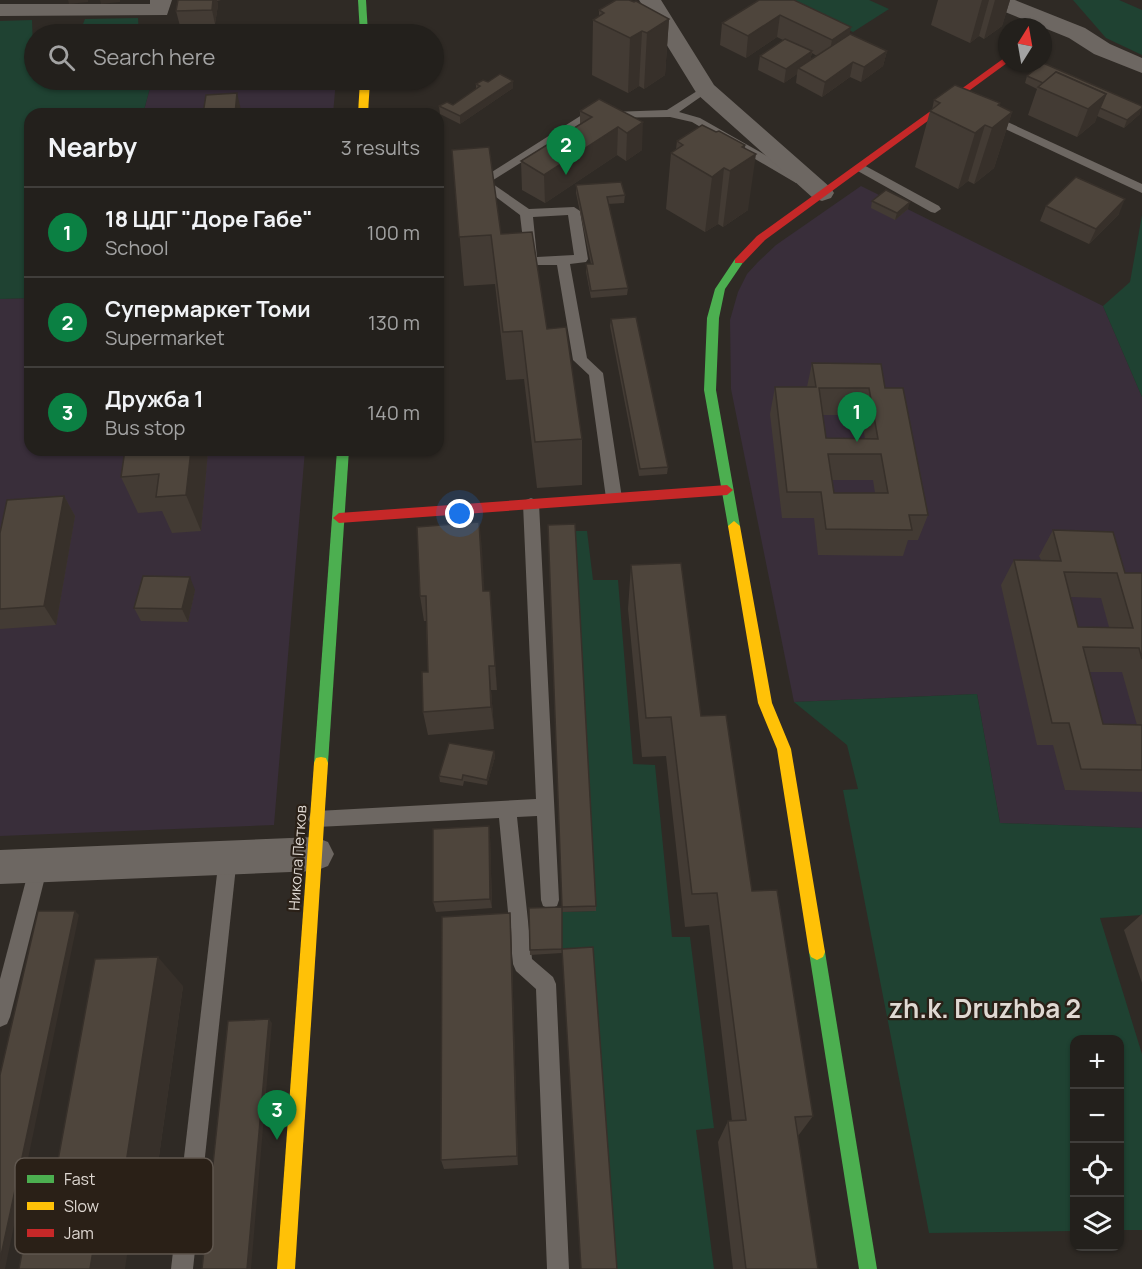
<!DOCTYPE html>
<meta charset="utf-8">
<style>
body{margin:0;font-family:Manrope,sans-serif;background:#2b2825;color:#f1f3f6}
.controls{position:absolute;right:18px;bottom:18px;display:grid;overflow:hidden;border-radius:12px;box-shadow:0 2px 4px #0004}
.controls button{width:54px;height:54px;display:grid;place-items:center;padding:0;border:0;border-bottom:2px solid #403e3b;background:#23201c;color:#f1f3f6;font:30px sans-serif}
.compass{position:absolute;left:998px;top:18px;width:54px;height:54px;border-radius:50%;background:#23201c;box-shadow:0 2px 4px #0004;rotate:11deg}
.you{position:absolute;left:460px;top:514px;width:21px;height:21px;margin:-15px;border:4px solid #fff;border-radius:50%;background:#1a73e8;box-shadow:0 0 0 9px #1a73e833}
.badge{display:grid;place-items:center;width:39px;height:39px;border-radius:50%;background:#0b8043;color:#fff;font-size:20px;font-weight:700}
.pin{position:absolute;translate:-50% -50px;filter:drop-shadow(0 2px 3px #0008)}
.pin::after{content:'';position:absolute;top:32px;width:21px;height:18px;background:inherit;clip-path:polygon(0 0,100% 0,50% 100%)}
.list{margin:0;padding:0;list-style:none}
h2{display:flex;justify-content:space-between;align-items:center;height:78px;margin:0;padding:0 24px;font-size:26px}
h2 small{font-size:20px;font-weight:400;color:#a3a3a3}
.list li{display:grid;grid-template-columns:39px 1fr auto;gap:18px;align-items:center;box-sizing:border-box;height:90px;padding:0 24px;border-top:2px solid #403e3b}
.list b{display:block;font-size:22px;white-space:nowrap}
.list p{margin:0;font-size:20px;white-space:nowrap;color:#a3a3a3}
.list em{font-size:20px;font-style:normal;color:#a3a3a3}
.icon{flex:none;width:33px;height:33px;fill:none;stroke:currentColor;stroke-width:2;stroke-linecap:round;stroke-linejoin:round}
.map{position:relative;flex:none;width:1142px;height:1269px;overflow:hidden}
.search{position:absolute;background:#23201c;box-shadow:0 2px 4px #0004;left:24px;top:24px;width:420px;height:66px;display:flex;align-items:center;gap:15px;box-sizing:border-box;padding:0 21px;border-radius:33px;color:#a3a3a3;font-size:22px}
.panel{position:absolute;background:#23201c;box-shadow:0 2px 4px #0004;left:24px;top:108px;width:420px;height:348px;border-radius:18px}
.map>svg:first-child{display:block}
.education{fill:#392e3a}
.green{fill:#1f4232}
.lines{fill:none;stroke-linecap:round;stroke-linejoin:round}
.lane{fill:#6d6762;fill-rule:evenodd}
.street{fill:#6d6762;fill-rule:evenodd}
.fast{fill:#4caf50;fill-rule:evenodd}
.slow{fill:#ffc107;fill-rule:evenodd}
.jam{fill:#c62828;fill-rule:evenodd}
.wall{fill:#433b34;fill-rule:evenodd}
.shaded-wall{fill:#37302a}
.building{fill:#4e453c;stroke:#37302a;stroke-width:1.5;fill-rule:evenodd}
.labels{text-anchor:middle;stroke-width:4.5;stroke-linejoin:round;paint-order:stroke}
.street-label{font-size:15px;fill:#dfd8d2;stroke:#2a2017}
.near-district-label{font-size:26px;font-weight:bold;fill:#dfd8d2;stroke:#2a2017}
.key{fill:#2a2017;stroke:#60574f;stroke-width:1.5}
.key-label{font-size:16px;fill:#dfd8d2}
</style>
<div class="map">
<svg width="1142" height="1269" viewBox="0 0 1142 1269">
<rect width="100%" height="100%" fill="#2f2a25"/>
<!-- education -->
<g class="education">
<polygon points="336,80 333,114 143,114 151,84"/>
<polygon points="861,186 1103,306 1142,397 1142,828 1000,823 977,694 794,702 731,389 730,320 738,292 747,274 758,262 776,245"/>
<polygon points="30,298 30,450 305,450 274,825 0,836 0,299"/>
</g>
<!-- green -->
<g class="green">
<polygon points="785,0 869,0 889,9 853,32"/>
<polygon points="1073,0 1119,0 1142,10 1142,55 1106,38"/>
<polygon points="138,18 139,34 79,34 85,19"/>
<polygon points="32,20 34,80 149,80 151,84 143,114 30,114 30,298 0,299 0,21"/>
<polygon points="1142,215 1142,397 1103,306 1130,282"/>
<polygon points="575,531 587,531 593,580 618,580 633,764 655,765 672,937 690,937 714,1128 696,1130 714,1269 616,1269 592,951 562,953 562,912 595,911"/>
<polygon points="977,694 1000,823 1142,828 1142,915 1100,918 1142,1054 1142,1230 1120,1230 1120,1040 1074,1040 1074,1231 929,1233 843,790 858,789 847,745 794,702"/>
</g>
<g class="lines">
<!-- lane -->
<g class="lane">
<path d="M705 86 711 89 709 91 679 112 700 118 804 177V183H796L692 122 670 117 592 118 490 182 529 209 574 207 580 211 588 259 586 262 570 264 587 358 603 373 622 498 619 502H609L606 498 589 375 573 360 557 265H526L520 215 476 182 585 113 667 110ZM568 215 574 255 537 257 533 217Z"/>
<polygon points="988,113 1142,184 1142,193 984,119 982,117"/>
<polygon points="860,163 939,206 941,209 935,213 931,212 856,170 854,167"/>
<polygon points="531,498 536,500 539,504 559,900 557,906 550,909 543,906 541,900 537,816 517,817 532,959 553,977 556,984 569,1269 547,1269 536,989 516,971 513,964 499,818 317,827 311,825 308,819 311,813 317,811 536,799 523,504 526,500"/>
<polygon points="228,848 235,851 237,857 193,1269 171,1269 219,857 221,851"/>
<polygon points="39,856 46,859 48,865 10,1017 7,1024 0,1027 0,979 30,865 32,859"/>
</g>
<!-- street -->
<g class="street">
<polygon points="150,0 172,0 167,15 0,16 0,4 150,4"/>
<polygon points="639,0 661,0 714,85 831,188 834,193 831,198 822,201 813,198 697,94"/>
<polygon points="985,0 1015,0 1085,28 1110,44 1142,58 1142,73 1094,54 1069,38 988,5"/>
<polygon points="315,837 328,842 334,854 328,866 315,871 0,884 0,850"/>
</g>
<!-- fast -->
<g class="fast">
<polygon points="358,0 366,0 368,34 360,34"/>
<polygon points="739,258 744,261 725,289 719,318 716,390 740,526 734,531 728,526 704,390 707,318 715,289 735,259"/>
<polygon points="337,450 349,450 328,763 326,768 321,769 316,768 314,763"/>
<polygon points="817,944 823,947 825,952 877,1269 859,1269 809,952 811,947"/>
</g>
<!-- slow -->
<g class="slow">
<polygon points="360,80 370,80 368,114 358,114"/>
<polygon points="734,521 740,526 772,703 791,749 825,952 823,957 817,960 811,957 809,952 777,749 758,703 728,526"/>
<polygon points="321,757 326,758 328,763 295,1269 277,1269 314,763 316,758"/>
</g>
<!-- jam -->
<g class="jam">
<polygon points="1007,56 1007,63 765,240 743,263 735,263 735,259 757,236"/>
<polygon points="727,485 733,490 727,495 339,523 333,518 339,513"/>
</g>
</g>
<!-- wall -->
<g class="wall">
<polygon points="178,0 221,0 217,1 218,5 215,24 180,26 176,11"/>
<path d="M759 0 850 34 887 51 883 66 861 82 850 77 822 97 796 83 797 74 784 83 758 70 760 56 783 40 777 37 746 58 720 45 722 23ZM812 53 817 56 810 60Z"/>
<polygon points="938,0 1010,0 1002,26 984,39 979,36 970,43 931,25"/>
<polygon points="599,10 669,19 665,75 644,89 639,86 628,93 592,75 593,20 599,16"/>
<polygon points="1027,76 1140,114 1124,128 1097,116 1095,122 1077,137 1028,115 1037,89 1025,83"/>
<polygon points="488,82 513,88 460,124 440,114 439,106 453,105 476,89 476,84"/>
<polygon points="599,99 642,150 626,161 617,155 545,203 522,190 521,161 580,124 580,111"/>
<polygon points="934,100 1000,103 999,106 1012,112 994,168 974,184 968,181 958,189 915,167 930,111 932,110"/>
<polygon points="716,132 745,145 748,210 723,227 718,224 705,232 666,209 671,153 676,149 677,141"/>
<polygon points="452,150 501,234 547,329 582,439 582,485 537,488 524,379 506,380 495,284 464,286"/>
<polygon points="576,185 625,195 624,203 608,204 628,288 627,295 591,298 586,272 586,264 591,264 576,193"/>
<polygon points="872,201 908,209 895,220 871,208"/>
<polygon points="1046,206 1119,214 1089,244 1040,221"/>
<polygon points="611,319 668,467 667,474 639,476 610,326"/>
<path d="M812 363 885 388 928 515 918 540H908L903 556 818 555 814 518H782L770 414 775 387H807ZM823 415H861L865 439 826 438ZM832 480H873L875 493H834Z"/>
<polygon points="125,450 208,450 201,531 172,533 162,511 138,513 121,477"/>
<polygon points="64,496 75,516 56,625 0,629 0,533"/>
<polygon points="479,522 484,591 492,615 497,690 491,690 494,729 428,735 423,712 428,672 426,621 424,621 420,596"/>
<path d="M1053 530 1125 573H1142V792L1065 790 1053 745H1037L1001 585 1014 560H1041L1039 556ZM1071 597 1101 598 1109 627H1078ZM1090 672H1122L1137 725 1103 724Z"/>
<polygon points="631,565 701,716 752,891 813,1116 798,1136 818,1269 733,1269 718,1142 728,1121 732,1121 709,925 685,927 666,756 642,757 628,609"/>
<polygon points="195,590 188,622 141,621 134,608"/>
<polygon points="494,751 495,757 487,785 464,781 463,786 440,782 439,776"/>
<polygon points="489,826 490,836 492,908 436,912 433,902"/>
<polygon points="596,906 596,911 562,912 562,953 530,955 529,908"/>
<polygon points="1142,914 1142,983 1124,930"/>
<polygon points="511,927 518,1165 444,1169 441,1160"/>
<polygon points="183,986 152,1206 134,1207 52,1193"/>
</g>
<!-- shaded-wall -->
<g class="shaded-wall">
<polygon points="68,0 88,0 88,2 69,4"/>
<polygon points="100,0 120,0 120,2 101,4"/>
<polygon points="213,0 217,0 218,5 215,24 212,10"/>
<polygon points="982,0 989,0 979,36 970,43"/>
<polygon points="995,0 1010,0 1002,26 984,39"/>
<polygon points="780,15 777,37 746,58 748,36"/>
<polygon points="669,19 665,75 644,89 647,33"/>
<polygon points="851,27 847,49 828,61 832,40"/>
<polygon points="642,31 639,86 628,93 630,38"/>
<polygon points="812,51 809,66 798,68 797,74 784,83 786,69"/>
<polygon points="887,51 883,66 861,82 864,67"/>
<polygon points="853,62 850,77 822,97 825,82"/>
<polygon points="513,81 513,88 460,124 460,116"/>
<polygon points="237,93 242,114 235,114"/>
<polygon points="1106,94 1095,122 1077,137 1088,109"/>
<polygon points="1000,103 992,128 1012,112 994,168 974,184 992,128 998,105"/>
<polygon points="1142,108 1140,114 1124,128 1127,120"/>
<polygon points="643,122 642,150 626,161 627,133"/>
<polygon points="985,125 968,181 958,189 975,133"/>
<polygon points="618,127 617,155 545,203 544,175"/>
<polygon points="745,145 742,163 756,154 748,210 723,227 730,171 742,147"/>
<polygon points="724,168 718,224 705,232 712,177"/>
<polygon points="1125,199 1119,214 1089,244 1096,229"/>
<polygon points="910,202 908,209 895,220 897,213"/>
<polygon points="191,450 208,450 201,531 186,495"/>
<polygon points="64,496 75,516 56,625 44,606"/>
<polygon points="479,522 482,548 486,616 483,591"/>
<polygon points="190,577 195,590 188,622 182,609"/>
<polygon points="490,591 492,615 497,690 495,666"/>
<polygon points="489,666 491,690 494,729 491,707"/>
<polygon points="494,751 495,757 487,785 487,780"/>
<polygon points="489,826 490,836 492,908 490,899"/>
<polygon points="75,911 79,915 5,1269 0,1269 0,1260"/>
<polygon points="510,913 511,927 518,1165 517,1156"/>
<polygon points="158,957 183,986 152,1206 122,1189"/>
<polygon points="269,1019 272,1023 251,1269 247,1269"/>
<polygon points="103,1190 134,1207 125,1269 90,1269"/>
</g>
<!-- building -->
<g class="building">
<polygon points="178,0 213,0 212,10 176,11"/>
<polygon points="616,0 629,0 634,2 636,1 669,19 647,33 642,31 630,38 593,20 604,13 599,10"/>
<polygon points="759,0 794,0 851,27 832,40 780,15 748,36 722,23"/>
<polygon points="850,34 887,51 864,67 853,62 825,82 798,68"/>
<polygon points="785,39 812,51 786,69 760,56"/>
<polygon points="1043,63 1142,106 1142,108 1127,120 1100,108 1106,94 1056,72 1043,83 1027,76"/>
<polygon points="1056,72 1106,94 1088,109 1038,87"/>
<polygon points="500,74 513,81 460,116 439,106 447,102 453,105 480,86 476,84 483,80 488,82"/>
<polygon points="955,85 1000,103 998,105 1012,112 992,128 985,125 975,133 930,111 940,103 934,100"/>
<polygon points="237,93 235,114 203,114 206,95"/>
<polygon points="599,99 643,122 627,133 618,127 544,175 521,161 592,117 580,111"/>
<polygon points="702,125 716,132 719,131 745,145 742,147 756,154 730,171 724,168 712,177 671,153 683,145 677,141"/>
<polygon points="489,147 501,234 532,232 547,329 566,327 582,439 535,442 522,331 503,332 491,235 459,237 452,150"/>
<polygon points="1076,177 1125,199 1096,229 1046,206"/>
<polygon points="621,182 625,195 607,197 628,288 591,291 586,264 593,264 576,185"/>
<polygon points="886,190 910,202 897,213 872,201"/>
<polygon points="636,317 668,467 640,469 611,319"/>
<path d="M812 363 881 364 885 388H903L928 515H909L912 530 826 529 821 492H787L775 387H816ZM819 388H869L878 439 826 438ZM828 454H881L888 493H834Z"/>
<polygon points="125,450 191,450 186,495 156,497 159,474 121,477"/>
<polygon points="64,496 44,606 0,609 0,533 7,500"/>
<polygon points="479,522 483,591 490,591 495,666 489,666 491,707 423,712 422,672 428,672 426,596 420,596 417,527"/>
<polygon points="575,524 596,906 562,907 548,525"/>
<path d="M1053 530 1113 532 1125 573H1142V659L1139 648 1083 647 1103 724 1142 725V770L1081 769 1069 723H1052L1014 560 1061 561ZM1064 572 1117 573 1133 628 1078 627Z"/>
<polygon points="681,563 701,716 726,715 752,891 777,890 813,1116 795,1117 818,1269 746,1269 728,1121 746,1120 717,893 692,894 671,717 646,718 631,565"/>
<polygon points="143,576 190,577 182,609 134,608"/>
<polygon points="449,743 494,751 487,780 463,775 462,780 439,776"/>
<polygon points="489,826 490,899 433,902 433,829"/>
<polygon points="562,907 562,949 530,950 529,908"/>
<polygon points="38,911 75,911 0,1260 0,1075"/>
<polygon points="510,913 517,1156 441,1160 442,917"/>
<polygon points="593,947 617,1269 581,1269 562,949"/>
<polygon points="158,957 122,1189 103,1190 90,1269 19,1269 33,1194 52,1193 95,959"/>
<polygon points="269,1019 247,1269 202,1269 228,1021"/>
</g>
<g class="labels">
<!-- street labels -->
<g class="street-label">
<text transform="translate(298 858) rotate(-86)" y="5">Никола Петков</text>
</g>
<!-- near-district labels -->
<g class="near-district-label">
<text x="985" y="1018">zh.k. Druzhba 2</text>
</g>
</g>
<!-- legend -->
<rect x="15" y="1158" width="198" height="96" rx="9" class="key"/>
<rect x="27" y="1175" width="27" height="8" fill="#4caf50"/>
<rect x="27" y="1202" width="27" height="8" fill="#ffc107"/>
<rect x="27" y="1229" width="27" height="8" fill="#c62828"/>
<g class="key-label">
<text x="64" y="1185">Fast</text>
<text x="64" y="1212">Slow</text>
<text x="64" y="1239">Jam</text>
</g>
</svg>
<div class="controls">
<button>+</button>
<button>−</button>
<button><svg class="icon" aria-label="locate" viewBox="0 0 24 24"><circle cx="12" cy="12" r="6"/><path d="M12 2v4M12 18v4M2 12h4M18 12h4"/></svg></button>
<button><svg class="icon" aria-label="layers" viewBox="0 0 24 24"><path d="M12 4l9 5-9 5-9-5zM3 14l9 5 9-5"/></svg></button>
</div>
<svg class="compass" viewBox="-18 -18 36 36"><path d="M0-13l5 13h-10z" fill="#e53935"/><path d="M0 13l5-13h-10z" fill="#a3a3a3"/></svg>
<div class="you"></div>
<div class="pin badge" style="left:857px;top:442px">1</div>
<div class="pin badge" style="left:566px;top:175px">2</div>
<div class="pin badge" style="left:277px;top:1140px">3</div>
<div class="search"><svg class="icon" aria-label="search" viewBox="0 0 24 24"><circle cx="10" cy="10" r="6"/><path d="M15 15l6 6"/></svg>Search here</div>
<section class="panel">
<h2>Nearby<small>3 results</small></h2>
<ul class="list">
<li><span class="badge">1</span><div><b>18 ЦДГ &quot;Доре Габе&quot;</b><p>School</p></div><em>100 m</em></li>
<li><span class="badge">2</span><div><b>Супермаркет Томи</b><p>Supermarket</p></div><em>130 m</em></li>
<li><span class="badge">3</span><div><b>Дружба 1</b><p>Bus stop</p></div><em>140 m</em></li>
</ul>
</section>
</div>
